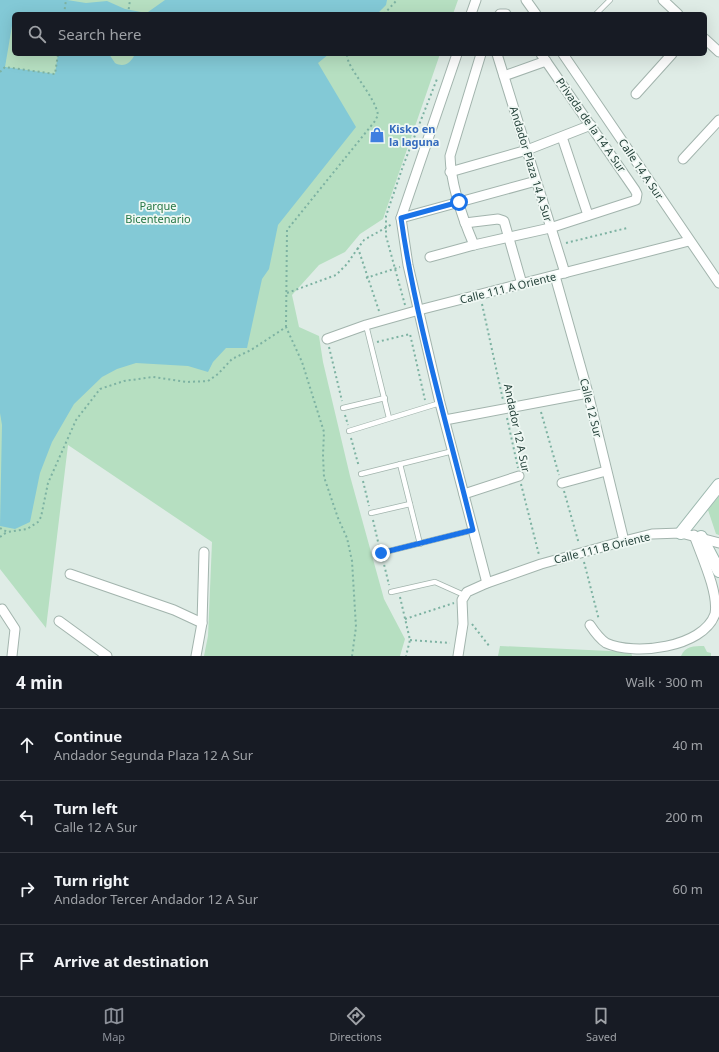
<!DOCTYPE html>
<meta charset="utf-8">
<style>
body{margin:0;font-family:"Noto Sans",sans-serif;background:#20242c;color:#f1f3f6}
.stop{position:absolute;width:12px;height:12px;margin:-9px;border:3px solid #1a73e8;border-radius:50%;background:#fff}
.stop.end{background:#1a73e8;border-color:#fff;box-shadow:0 1px 4px #0008}
.list{margin:0;padding:0;list-style:none}
h2{display:flex;justify-content:space-between;align-items:center;height:52px;margin:0;padding:0 16px;font-size:17px}
h2 small{font-size:13px;font-weight:400;color:#9ea1a6}
.list li{display:grid;grid-template-columns:26px 1fr auto;gap:12px;align-items:center;box-sizing:border-box;height:72px;padding:0 16px;border-top:1px solid #363941}
.list b{display:block;font-size:15px;white-space:nowrap}
.list p{margin:0;font-size:13px;white-space:nowrap;color:#9ea1a6}
.list em{font-size:13px;font-style:normal;color:#9ea1a6}
.icon{flex:none;width:22px;height:22px;fill:none;stroke:currentColor;stroke-width:2;stroke-linecap:round;stroke-linejoin:round}
.map{position:relative;flex:none;width:719px;height:656px;overflow:hidden}
.search{position:absolute;background:#171b24;box-shadow:0 4px 16px #0002;left:12px;right:12px;top:12px;height:44px;display:flex;align-items:center;gap:10px;box-sizing:border-box;padding:0 14px;border-radius:6px;color:#9ea1a6;font-size:15px}
.sheet{height:340px;background:#171b24}
nav{display:flex;justify-content:space-around;align-items:center;box-sizing:border-box;height:56px;border-top:1px solid #363941;background:#171b24;font-size:11px;color:#9ea1a6}
nav a{display:grid;justify-items:center;gap:2px}
nav .on{color:#8c9099}
.map>svg:first-child{display:block}
.green{fill:#b6dfc1}
.water{fill:#83c9d6}
.lines{fill:none;stroke-linecap:round;stroke-linejoin:round}
.service-casing{stroke:#a2b4ad;stroke-width:6}
.minor-casing{stroke:#a2b4ad;stroke-width:11}
.secondary-casing{stroke:#9db8af;stroke-width:14}
.path{stroke:#7db2a2;stroke-width:2;stroke-dasharray:2 3;stroke-linecap:butt}
.service{stroke:#fff;stroke-width:4.5}
.minor{stroke:#fff;stroke-width:9}
.secondary{stroke:#fff;stroke-width:12}
.route{stroke:#1a73e8;stroke-width:5}
.labels{text-anchor:middle;stroke-width:3.5;stroke-linejoin:round;paint-order:stroke}
.street-label{font-size:11px;fill:#1f3d35;stroke:#f0f8f4}
.shop-label{font-size:11px;font-weight:bold;fill:#366cbe;stroke:#f0f8f4;text-anchor:start}
.park-label{font-size:11px;fill:#267746;stroke:#f0f8f4}
</style>
<div class="map">
<svg width="719" height="656" viewBox="0 0 719 656">
<rect width="100%" height="100%" fill="#dfece6"/>
<!-- green -->
<g class="green">
<polygon points="0,0 458,0 453,14 14,14 14,54 440,54 383,219 360,234 345,252 319,265 292,295 299,327 319,336 323,362 350,476 384,599 405,639 400,656 204,656 208,636 212,542 68,445 46,628 0,569"/>
<polygon points="719,496 719,535 716,534 708,510"/>
<polygon points="500,646 631,652 632,656 498,656"/>
<path d="M704 646 707 652 711 653V656H681C685 646 694 646 704 646Z"/>
</g>
<!-- water -->
<path class="water" d="M0 0H67L86 3 107 1 125 9 141 12H148L165 0H387L386 5 377 14H14L5 67 55 74 58 54H109L115 63C124 68 131 63 135 54H329L318 63 356 127 278 225 269 269 262 279 247 348H226L213 362 208 372 188 366 136 363 117 369 102 377 74 404 52 442 40 473 30 522 15 529 0 526 2 425 0 413Z"/>
<g class="lines">
<!-- service casing -->
<g class="service-casing">
<g id="service">
<polyline points="596,14 610,0"/>
<polyline points="366,325 389,418"/>
<polyline points="343,408 385,398"/>
<polyline points="349,431 440,403"/>
<polyline points="400,464 420,544"/>
<polyline points="361,474 453,451"/>
<polyline points="371,513 410,504"/>
<polyline points="381,553 473,530"/>
<polyline points="391,592 435,582 464,595"/>
</g>
</g>
<!-- minor casing -->
<g class="minor-casing">
<g id="minor">
<polyline points="526,0 536,14"/>
<polyline points="663,0 678,14"/>
<polyline points="471,14 476,0"/>
<polyline points="500,14 506,14"/>
<polyline points="705,39 719,52"/>
<polyline points="457,54 401,218 408,265 440,403 487,583"/>
<polyline points="497,54 565,273"/>
<polyline points="563,54 719,283"/>
<polyline points="504,76 546,61"/>
<polyline points="636,94 672,54"/>
<polyline points="562,137 588,215"/>
<polyline points="683,159 719,120"/>
<polyline points="450,172 527,150 591,125"/>
<polyline points="401,218 536,181"/>
<polyline points="465,223 498,219 504,221 522,284"/>
<path d="M474 245C462 217 451 186 450 156L481 54"/>
<polyline points="430,257 474,245 550,228 636,200 637,194 635,190 541,54"/>
<polyline points="555,276 588,393 624,541"/>
<polyline points="327,339 366,325 419,310 689,241"/>
<polyline points="445,420 588,393"/>
<polyline points="562,483 606,471"/>
<polyline points="464,494 519,476"/>
<polyline points="70,574 174,610 202,623"/>
<polyline points="2,609 15,629 12,656"/>
<polyline points="59,621 107,656"/>
<path d="M590 625C594 631 600 639 606 643 634 656 703 648 715 614 719 593 701 555 694 535"/>
<polyline points="196,656 202,623 204,552"/>
<polyline points="458,656 463,624 462,600 467,592 487,583 541,564 624,541 652,534 681,533 719,543"/>
</g>
</g>
<!-- secondary casing -->
<g class="secondary-casing">
<g id="secondary">
<polyline points="681,533 719,485"/>
<polyline points="701,537 719,571"/>
</g>
</g>
<!-- path -->
<g class="path">
<polyline points="64,14 66,0"/>
<polyline points="128,14 130,0"/>
<polyline points="384,14 397,0"/>
<polyline points="0,72 5,67 55,74 58,54"/>
<polyline points="566,243 627,228"/>
<polyline points="366,278 400,267"/>
<polyline points="287,293 336,275 347,264 358,248"/>
<polyline points="482,304 503,400"/>
<polyline points="405,305 386,236 386,216 403,166 437,79"/>
<polyline points="379,311 358,248 364,240 392,224"/>
<path d="M286 327 287 230 375 121 378 115C375 95 346 68 347 54"/>
<polyline points="377,342 410,334 425,400"/>
<polyline points="329,347 342,401"/>
<polyline points="541,412 559,475"/>
<polyline points="345,415 348,425"/>
<polyline points="507,418 518,468"/>
<polyline points="351,438 359,467"/>
<polyline points="363,481 369,506"/>
<polyline points="521,484 539,555"/>
<polyline points="564,491 579,544"/>
<polyline points="373,520 379,546"/>
<polyline points="0,528 7,532 27,529 38,522 41,517 48,483 76,420 100,389 124,381 153,377 187,382 208,381 218,374 232,359 251,350 286,327 302,362 324,432 323,455 324,477 338,518 347,538 352,561 356,627 352,656"/>
<polyline points="0,537 7,532"/>
<polyline points="383,560 389,585"/>
<polyline points="584,562 599,620"/>
<polyline points="400,597 410,640 406,656"/>
<polyline points="405,619 454,603"/>
<polyline points="472,624 490,647"/>
<polyline points="410,640 450,643"/>
</g>
<!-- service -->
<use href="#service" class="service"/>
<!-- minor -->
<use href="#minor" class="minor"/>
<!-- secondary -->
<use href="#secondary" class="secondary"/>
</g>
<g class="lines">
<!-- route -->
<path class="route" d="M381 553 473 530C448 427 416 323 401 218L459 202"/>
</g>
<!-- icons -->
<defs>
<g id="shop-bare" transform="scale(1.2)"><path d="M-5-2.5h2.3a2.7 3.5 0 0 1 5.4 0H5L5.5 6h-11ZM-1.5-2.5h3a1.5 2.3 0 0 0-3 0Z" fill="#3f7fe0" stroke="#f0f8f4" stroke-width="2.5" paint-order="stroke"/></g>
</defs>
<g fill-rule="evenodd">
<use href="#shop-bare" x="377" y="135"/>
</g>
<g class="labels">
<!-- street labels -->
<g class="street-label">
<text transform="translate(591 125) rotate(55)" y="4">Privada de la 14 A Sur</text>
<text transform="translate(531 164) rotate(73)" y="4">Andador Plaza 14 A Sur</text>
<text transform="translate(641 169) rotate(56)" y="4">Calle 14 A Sur</text>
<text transform="translate(508 288) rotate(-14)" y="4">Calle 111 A Oriente</text>
<text transform="translate(591 408) rotate(76)" y="4">Calle 12 Sur</text>
<text transform="translate(517 428) rotate(78)" y="4">Andador 12 A Sur</text>
<text transform="translate(602 548) rotate(-14)" y="4">Calle 111 B Oriente</text>
</g>
<!-- shop labels -->
<g class="shop-label">
<text x="389" y="133">Kisko en<tspan x="389" dy="13">la laguna</tspan></text>
</g>
<!-- park labels -->
<g class="park-label">
<text x="158" y="210">Parque<tspan x="158" dy="13">Bicentenario</tspan></text>
</g>
</g>
</svg>
<div class="stop" style="left:459px;top:202px"></div>
<div class="stop end" style="left:381px;top:553px"></div>
<div class="search"><svg class="icon" aria-label="search" viewBox="0 0 24 24"><circle cx="10" cy="10" r="6"/><path d="M15 15l6 6"/></svg>Search here</div>
</div>
<section class="sheet">
<h2>4 min<small>Walk · 300 m</small></h2>
<ul class="list">
<li><svg class="icon" aria-label="ahead" viewBox="0 0 24 24"><path d="M12 20V5M6 11l6-6 6 6"/></svg><div><b>Continue</b><p>Andador Segunda Plaza 12 A Sur</p></div><em>40 m</em></li>
<li><svg class="icon" aria-label="left" viewBox="0 0 24 24"><path d="M17 20v-9H6M10 6l-5 5 5 5"/></svg><div><b>Turn left</b><p>Calle 12 A Sur</p></div><em>200 m</em></li>
<li><svg class="icon" aria-label="right" viewBox="0 0 24 24"><path d="M7 20v-9h11M14 6l5 5-5 5"/></svg><div><b>Turn right</b><p>Andador Tercer Andador 12 A Sur</p></div><em>60 m</em></li>
<li><svg class="icon" aria-label="arrive" viewBox="0 0 24 24"><path d="M6 21V4h12l-3 4 3 4H6"/></svg><div><b>Arrive at destination</b></div></li>
</ul>
</section>
<nav>
<a class="on"><svg class="icon" aria-label="map" viewBox="0 0 24 24"><path d="M3 6l6-2 6 2 6-2v14l-6 2-6-2-6 2zM9 4v14M15 6v14"/></svg>Map</a>
<a><svg class="icon" aria-label="directions" viewBox="0 0 24 24"><path d="M12 3l9 9-9 9-9-9zM9 14v-3h6M13 9l2 2-2 2"/></svg>Directions</a>
<a><svg class="icon" aria-label="saved" viewBox="0 0 24 24"><path d="M7 4h10v16l-5-4-5 4z"/></svg>Saved</a>
</nav>
